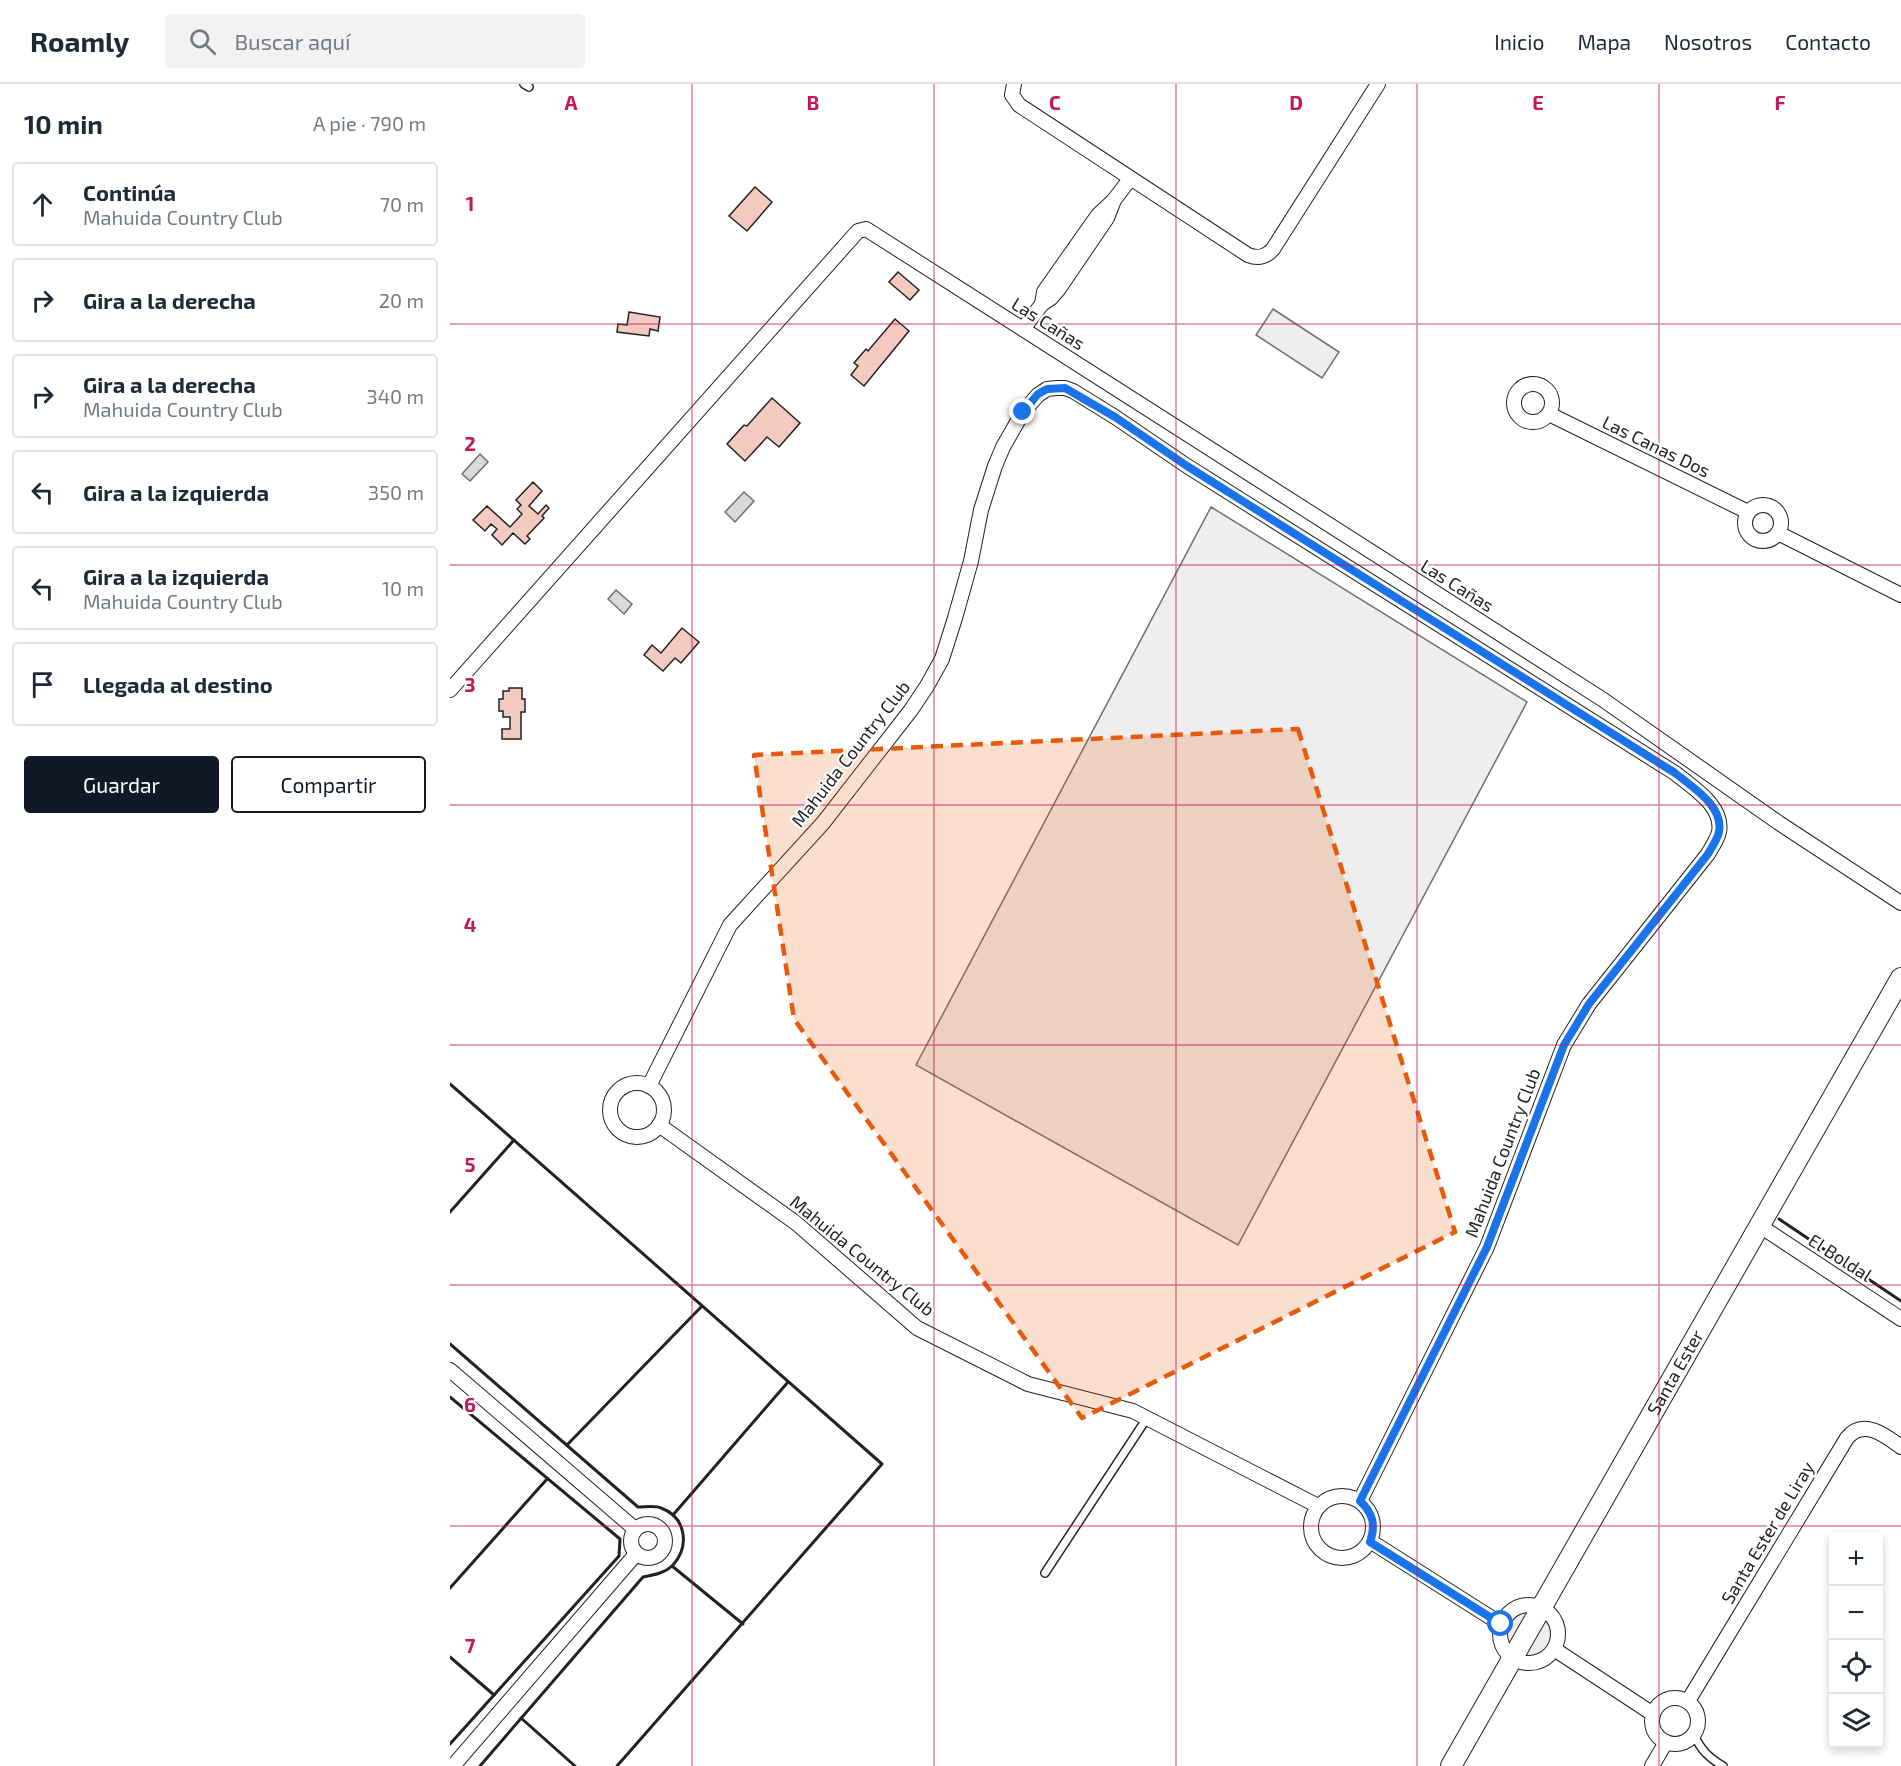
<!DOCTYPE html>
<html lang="es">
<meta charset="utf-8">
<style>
body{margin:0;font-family:"Exo 2",sans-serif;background:#f2f2f3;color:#1f2937}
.controls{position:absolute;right:18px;bottom:18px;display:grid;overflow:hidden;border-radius:6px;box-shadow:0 3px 9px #0003}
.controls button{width:54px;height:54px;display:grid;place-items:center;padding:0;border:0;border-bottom:2px solid #e0e1e3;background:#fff;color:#1f2937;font:30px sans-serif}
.stop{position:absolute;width:18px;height:18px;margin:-14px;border:4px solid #1a73e8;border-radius:50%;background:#fff}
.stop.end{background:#1a73e8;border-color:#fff;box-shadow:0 2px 6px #0008}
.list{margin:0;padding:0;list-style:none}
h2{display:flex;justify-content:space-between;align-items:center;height:78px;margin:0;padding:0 24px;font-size:26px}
h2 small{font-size:20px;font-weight:400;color:#747a83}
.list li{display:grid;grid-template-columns:39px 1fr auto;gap:18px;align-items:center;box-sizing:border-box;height:84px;margin:0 12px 12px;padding:0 12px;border:2px solid #e0e1e3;border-radius:6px}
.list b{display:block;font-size:22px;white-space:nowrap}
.list p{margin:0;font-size:20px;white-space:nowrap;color:#747a83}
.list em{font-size:20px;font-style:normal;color:#747a83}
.actions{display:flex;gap:12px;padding:18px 24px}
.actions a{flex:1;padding:14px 0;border:2px solid #111827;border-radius:6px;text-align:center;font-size:21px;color:#111827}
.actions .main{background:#111827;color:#fff}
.icon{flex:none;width:33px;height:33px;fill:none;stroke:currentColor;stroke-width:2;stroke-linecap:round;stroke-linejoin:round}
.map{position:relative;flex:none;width:1451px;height:1682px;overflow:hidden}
header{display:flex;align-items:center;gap:36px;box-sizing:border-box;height:84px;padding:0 30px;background:#fff;border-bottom:2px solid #e0e1e3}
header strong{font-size:28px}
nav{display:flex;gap:33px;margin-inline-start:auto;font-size:21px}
.search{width:420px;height:54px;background:#f2f2f3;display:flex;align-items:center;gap:15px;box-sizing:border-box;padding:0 21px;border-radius:6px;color:#747a83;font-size:22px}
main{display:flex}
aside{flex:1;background:#fff}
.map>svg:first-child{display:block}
.green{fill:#eee;stroke:#6f6f6f;stroke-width:1.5}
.water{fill:#d9d9d9;stroke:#6f6f6f;stroke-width:1.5}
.building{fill:#f3c9c0;stroke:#222;stroke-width:1.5}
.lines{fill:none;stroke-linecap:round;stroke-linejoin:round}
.lane-casing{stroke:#222;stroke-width:10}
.street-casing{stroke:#222;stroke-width:16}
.secondary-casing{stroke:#222;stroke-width:22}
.lane{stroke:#fff;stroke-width:7}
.street{stroke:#fff;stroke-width:14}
.secondary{stroke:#fff;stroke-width:20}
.wall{stroke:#222;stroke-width:3}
.route{stroke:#1a73e8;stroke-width:8}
.marked{fill:#e8590c;fill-opacity:0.2;stroke:#e8590c;stroke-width:4.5;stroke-dasharray:12 8;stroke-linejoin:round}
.grid{fill:none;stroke:#c2185b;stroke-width:1.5;stroke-opacity:0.55}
.labels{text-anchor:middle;stroke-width:4.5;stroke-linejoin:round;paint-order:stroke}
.street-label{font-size:18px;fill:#222;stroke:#fff}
.grid-label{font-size:20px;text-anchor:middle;font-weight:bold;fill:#c2185b;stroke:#fff;stroke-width:4.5;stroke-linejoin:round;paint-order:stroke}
</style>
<header>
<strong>Roamly</strong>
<div class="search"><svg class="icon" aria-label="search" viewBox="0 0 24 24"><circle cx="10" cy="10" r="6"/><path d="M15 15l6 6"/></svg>Buscar aquí</div>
<nav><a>Inicio</a><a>Mapa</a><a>Nosotros</a><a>Contacto</a></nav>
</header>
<main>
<aside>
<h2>10 min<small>A pie · 790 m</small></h2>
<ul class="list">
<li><svg class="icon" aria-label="ahead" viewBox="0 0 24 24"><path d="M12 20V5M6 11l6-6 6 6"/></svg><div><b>Continúa</b><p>Mahuida Country Club</p></div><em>70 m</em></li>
<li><svg class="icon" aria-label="right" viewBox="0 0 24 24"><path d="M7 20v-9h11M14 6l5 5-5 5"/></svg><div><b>Gira a la derecha</b></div><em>20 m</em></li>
<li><svg class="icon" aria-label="right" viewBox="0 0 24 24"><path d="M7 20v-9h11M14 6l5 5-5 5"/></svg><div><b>Gira a la derecha</b><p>Mahuida Country Club</p></div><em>340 m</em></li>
<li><svg class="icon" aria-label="left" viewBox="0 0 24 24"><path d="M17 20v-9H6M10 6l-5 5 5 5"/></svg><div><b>Gira a la izquierda</b></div><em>350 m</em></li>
<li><svg class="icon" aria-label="left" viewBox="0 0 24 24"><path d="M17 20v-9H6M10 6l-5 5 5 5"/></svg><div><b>Gira a la izquierda</b><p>Mahuida Country Club</p></div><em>10 m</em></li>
<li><svg class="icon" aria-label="arrive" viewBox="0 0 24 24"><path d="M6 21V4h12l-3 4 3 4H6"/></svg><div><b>Llegada al destino</b></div></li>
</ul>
<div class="actions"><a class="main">Guardar</a><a>Compartir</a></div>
</aside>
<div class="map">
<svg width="1451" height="1682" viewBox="0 0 1451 1682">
<rect width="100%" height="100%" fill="#fff"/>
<!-- green -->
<g class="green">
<polygon points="823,225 889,268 872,294 806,251"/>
<polygon points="761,423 1077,618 788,1161 466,981"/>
<circle cx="1079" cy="1550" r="24"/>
</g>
<!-- water -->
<g class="water">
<polygon points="30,370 38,378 20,397 12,390"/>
<polygon points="294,408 304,417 285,438 275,428"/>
<polygon points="166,506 182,520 174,530 158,515"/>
</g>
<!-- building -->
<g class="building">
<polygon points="305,103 322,118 297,147 279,132"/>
<polygon points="448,188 469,206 460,216 439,198"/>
<polygon points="179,228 210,233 208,247 200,245 199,252 167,248 168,240 177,241"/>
<polygon points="445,235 459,247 414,302 401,291 408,282 404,279 416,265 418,267"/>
<polygon points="322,314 350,339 329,363 317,353 295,377 277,360 294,341 297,342"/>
<polygon points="83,398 92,407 79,422 88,430 96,421 99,424 92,432 94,434 77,452 80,455 75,460 63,449 52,461 42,451 47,445 41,440 35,447 23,436 37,422 60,443 72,430 67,425 71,421 66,416"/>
<polygon points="232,544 249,558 231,579 225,574 213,587 194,571 202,561 211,569"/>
<polygon points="59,604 72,604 72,615 75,615 75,628 71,628 71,655 52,655 52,645 60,645 60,633 53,633 53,627 49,627 49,615 53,615 53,607 59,607"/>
</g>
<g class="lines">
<!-- lane casing -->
<g class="lane-casing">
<g id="lane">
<polyline points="74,0 79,3"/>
<polyline points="595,1489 697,1334"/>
<path d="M1244 1651C1251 1666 1259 1674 1273 1682"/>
</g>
</g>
<!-- street casing -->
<g class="street-casing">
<g id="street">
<path d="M564 0 562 11 569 21 798 171C808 175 816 173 823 165L928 0"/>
<polyline points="592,220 594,208 598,202 648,131 664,116 680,95"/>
<polyline points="573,245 592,220 601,214 608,206 657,134 664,116"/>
<circle cx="1083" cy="319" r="19"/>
<polyline points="1099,330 1298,428"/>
<circle cx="1313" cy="439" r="18"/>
<polyline points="1328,449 1451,511"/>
<polyline points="0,606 408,147 416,145 1152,615 1329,739 1451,819"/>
<circle cx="187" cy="1026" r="27"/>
<path d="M199 1002 280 841 373 739 461 626 477 602 492 575 505 534 521 477 531 426 545 382 553 363 573 328 588 311 597 305 607 304H615L623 307 665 333 737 382 1225 689C1242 703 1274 722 1269 748 1267 756 1262 763 1258 770L1139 920 1114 961 1037 1163 910 1417"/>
<polyline points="209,1041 346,1139 467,1244 578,1300 683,1327 868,1422"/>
<polyline points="1310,1142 1451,1235"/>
<polyline points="0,1286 185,1445"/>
<circle cx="892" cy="1443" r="31"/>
<circle cx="198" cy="1457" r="17"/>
<polyline points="920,1457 1051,1540"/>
<circle cx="1079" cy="1550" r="29"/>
<polyline points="1104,1565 1203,1630"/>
<circle cx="1225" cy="1637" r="23"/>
<path d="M1238 1617 1397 1354C1413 1334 1435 1351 1451 1363"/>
<polyline points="3,1682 186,1470"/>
<polyline points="1202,1682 1216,1658"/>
</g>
</g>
<!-- secondary casing -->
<g class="secondary-casing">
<g id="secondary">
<path id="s1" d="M1001 1682 1451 894"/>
</g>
</g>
<!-- lane -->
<use href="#lane" class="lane"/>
<!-- street -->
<use href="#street" class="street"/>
<!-- secondary -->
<use href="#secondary" class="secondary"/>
<!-- wall -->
<g class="wall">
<polyline points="0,1000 432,1380 167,1682"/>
<polyline points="0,1128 64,1056"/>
<polyline points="1329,1135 1451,1217"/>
<path d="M0 1260 188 1423C195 1423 205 1421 211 1424 236 1433 240 1462 223 1481 215 1489 204 1491 193 1493L30 1682"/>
<polyline points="0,1313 170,1455 169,1472 0,1660"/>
<polyline points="117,1361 252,1222"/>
<polyline points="223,1431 338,1298"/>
<polyline points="222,1482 293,1540"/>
<polyline points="0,1504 97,1395"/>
<polyline points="0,1573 44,1611"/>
<polyline points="71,1634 125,1682"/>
</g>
</g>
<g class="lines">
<!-- route -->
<path class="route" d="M573 328 588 310 597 305 615 304 665 333 737 382 1225 689C1242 703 1274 722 1269 748 1267 756 1262 763 1258 770L1139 920 1114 961 1037 1163 910 1417C923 1429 926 1441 920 1458L1051 1540"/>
</g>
<!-- marked area -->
<path class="marked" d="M848 645 1005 1148 632 1334 344 935 304 671Z"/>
<!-- grid -->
<path class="grid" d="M242 0V1682M484 0V1682M726 0V1682M967 0V1682M1209 0V1682M0 240H1451M0 481H1451M0 721H1451M0 961H1451M0 1201H1451M0 1442H1451"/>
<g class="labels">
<!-- street labels -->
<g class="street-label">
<text transform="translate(598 240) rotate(32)" y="6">Las Cañas</text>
<text transform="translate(1206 363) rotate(26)" y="6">Las Canas Dos</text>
<text transform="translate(1007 502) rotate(32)" y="6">Las Cañas</text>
<text transform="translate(401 670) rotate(-52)" y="6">Mahuida Country Club</text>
<text transform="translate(1053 1069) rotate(-69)" y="6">Mahuida Country Club</text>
<text transform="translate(412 1172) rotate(39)" y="6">Mahuida Country Club</text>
<text transform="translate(1390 1174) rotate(33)" y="6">El Boldal</text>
<text dy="6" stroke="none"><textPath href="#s1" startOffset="453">Santa Ester</textPath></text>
<text transform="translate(1318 1449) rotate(-59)" y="6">Santa Ester de Liray</text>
</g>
</g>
<g class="grid-label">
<text x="121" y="26">A</text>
<text x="363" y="26">B</text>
<text x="605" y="26">C</text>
<text x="846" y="26">D</text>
<text x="1088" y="26">E</text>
<text x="1330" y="26">F</text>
<text x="20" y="127">1</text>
<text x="20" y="367">2</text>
<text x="20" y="608">3</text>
<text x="20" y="848">4</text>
<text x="20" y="1088">5</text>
<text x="20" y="1328">6</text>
<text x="20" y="1569">7</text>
</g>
</svg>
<div class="controls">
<button>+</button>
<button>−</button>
<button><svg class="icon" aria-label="locate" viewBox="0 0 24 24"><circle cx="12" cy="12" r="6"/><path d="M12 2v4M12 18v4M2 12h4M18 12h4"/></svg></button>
<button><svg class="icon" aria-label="layers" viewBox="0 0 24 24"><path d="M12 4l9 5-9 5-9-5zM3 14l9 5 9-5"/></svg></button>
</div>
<div class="stop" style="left:1051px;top:1540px"></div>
<div class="stop end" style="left:573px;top:328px"></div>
</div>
</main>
